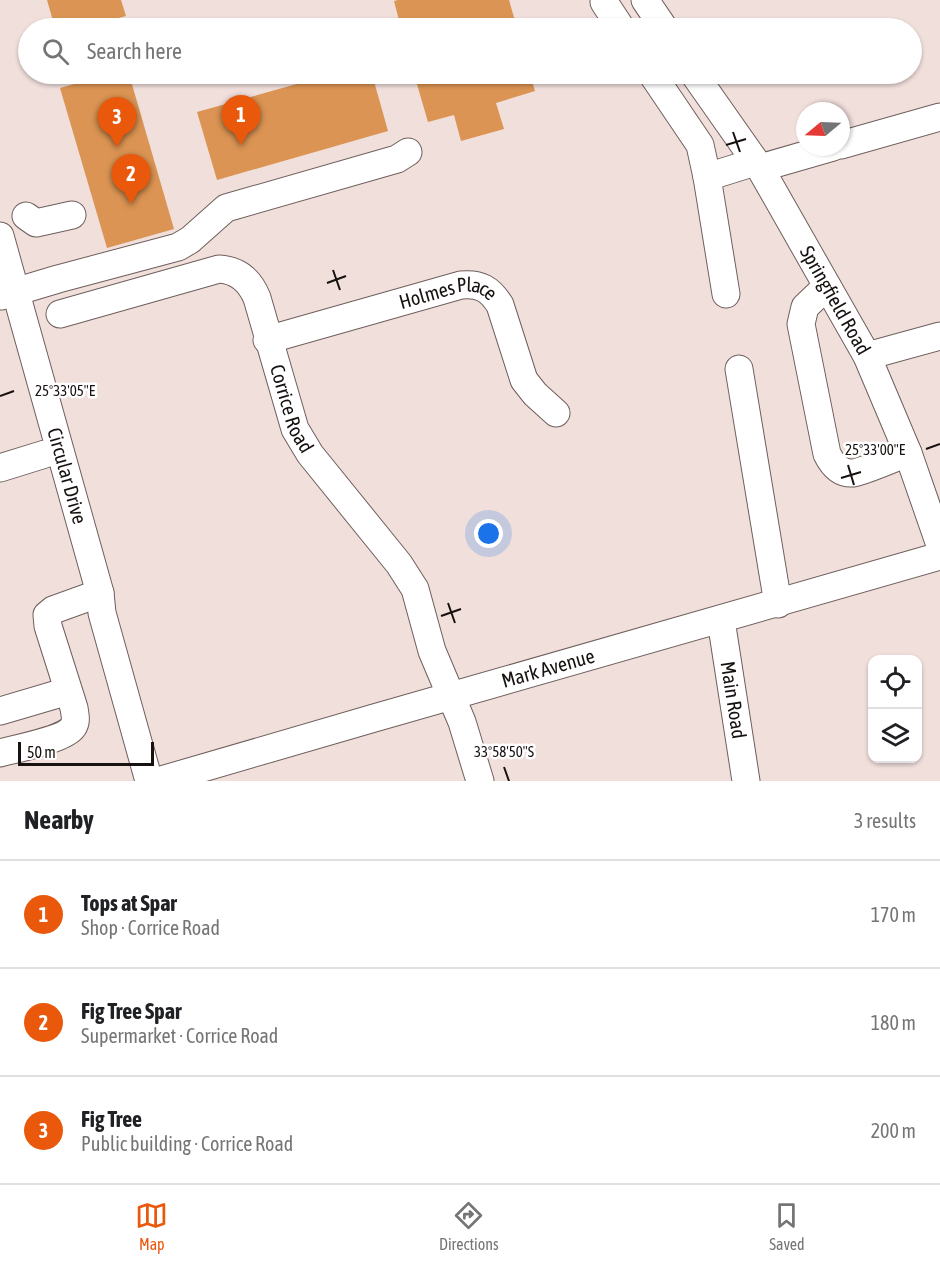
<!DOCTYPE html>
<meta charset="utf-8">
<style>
body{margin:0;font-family:"Asap Condensed",sans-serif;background:#f6f6f6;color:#202124}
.controls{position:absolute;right:18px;bottom:18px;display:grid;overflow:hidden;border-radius:12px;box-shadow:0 2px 4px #0004}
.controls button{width:54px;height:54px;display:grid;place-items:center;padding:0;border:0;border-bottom:2px solid #e0e0e0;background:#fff;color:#202124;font:30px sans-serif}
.compass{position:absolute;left:796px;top:102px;width:54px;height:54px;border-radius:50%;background:#fff;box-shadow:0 2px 4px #0004;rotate:251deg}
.scale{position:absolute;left:18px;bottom:15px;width:136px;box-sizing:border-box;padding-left:6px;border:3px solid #171110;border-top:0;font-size:16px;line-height:21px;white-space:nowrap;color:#171110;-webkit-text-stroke:4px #fff;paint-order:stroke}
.you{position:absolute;left:489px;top:534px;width:21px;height:21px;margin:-15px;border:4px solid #fff;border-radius:50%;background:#1a73e8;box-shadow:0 0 0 9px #1a73e833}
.badge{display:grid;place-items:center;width:39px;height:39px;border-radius:50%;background:#ea580c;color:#fff;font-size:20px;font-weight:700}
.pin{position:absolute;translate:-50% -50px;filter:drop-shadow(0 2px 3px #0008)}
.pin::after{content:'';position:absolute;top:32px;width:21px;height:18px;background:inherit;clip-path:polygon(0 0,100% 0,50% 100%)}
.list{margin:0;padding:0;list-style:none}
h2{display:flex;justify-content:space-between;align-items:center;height:78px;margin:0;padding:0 24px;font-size:26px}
h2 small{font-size:20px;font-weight:400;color:#757577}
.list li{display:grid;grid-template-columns:39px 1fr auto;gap:18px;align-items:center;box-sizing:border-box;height:108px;padding:0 24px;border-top:2px solid #e0e0e0}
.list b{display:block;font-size:22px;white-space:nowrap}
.list p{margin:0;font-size:20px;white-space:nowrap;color:#757577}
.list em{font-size:20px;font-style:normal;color:#757577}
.icon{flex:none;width:33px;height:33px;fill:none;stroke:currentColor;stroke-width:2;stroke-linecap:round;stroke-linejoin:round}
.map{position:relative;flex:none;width:940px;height:781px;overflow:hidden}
.search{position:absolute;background:#fff;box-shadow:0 2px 4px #0004;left:18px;right:18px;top:18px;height:66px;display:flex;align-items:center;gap:15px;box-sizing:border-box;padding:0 21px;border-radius:33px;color:#757577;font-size:22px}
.sheet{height:402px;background:#fff}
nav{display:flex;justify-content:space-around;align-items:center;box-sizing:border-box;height:84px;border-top:2px solid #e0e0e0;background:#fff;font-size:16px;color:#757577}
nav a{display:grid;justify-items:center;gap:3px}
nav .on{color:#ea580c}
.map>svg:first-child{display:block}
.building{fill:#db9453}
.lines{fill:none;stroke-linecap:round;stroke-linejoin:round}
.minor-casing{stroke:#6e5f5c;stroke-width:29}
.minor{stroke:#fff;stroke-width:27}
.ticks{fill:none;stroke:#171110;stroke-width:2}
.labels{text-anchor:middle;stroke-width:5;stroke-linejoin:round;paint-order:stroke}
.street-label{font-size:20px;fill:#171110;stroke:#fff}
.ticks-label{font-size:15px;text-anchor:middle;fill:#171110;stroke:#fff;stroke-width:5;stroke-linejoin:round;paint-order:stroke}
</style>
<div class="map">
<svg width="940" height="781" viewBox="0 0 940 781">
<rect width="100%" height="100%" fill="#f1dfdc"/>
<!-- building -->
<g class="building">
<polygon points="47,0 121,0 126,16 82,28 55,28"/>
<polygon points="398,0 509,0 517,28 401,28 394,1"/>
<polygon points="110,74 129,74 174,229 107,248 60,88"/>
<polygon points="332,74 372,74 388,131 217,180 197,112"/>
<polygon points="414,74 530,74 535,91 496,103 504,129 461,141 454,115 428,122"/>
</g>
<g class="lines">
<!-- minor casing -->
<g class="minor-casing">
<g id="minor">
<polyline points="645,0 664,28"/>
<polyline points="604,2 621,28"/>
<polyline points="652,74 700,145 707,177"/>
<path id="s1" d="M694 74 760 168 867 356 908 453 940 545"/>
<polyline points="841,145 940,117"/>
<polyline points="760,168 833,147"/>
<polyline points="26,216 36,223 72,215"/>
<path id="s2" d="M0 236 100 593 102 613 149 781"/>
<path d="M827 286 805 307 801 324 827 454C832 464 840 474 853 473 863 472 896 457 908 453"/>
<polyline points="726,294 707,177 755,162"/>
<polyline points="1,296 58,279 178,247 190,240 226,208 397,159 408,152"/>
<path id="s3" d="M60 314 219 269C238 270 250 281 257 298L295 429 310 454 399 564 415 589 432 651 462 722 480 781"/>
<path id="s4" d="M267 340 461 285C480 283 490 289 500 305L524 380 535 394 556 413"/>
<polyline points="867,356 940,336"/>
<polyline points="739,369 778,604"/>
<polyline points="0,468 45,454"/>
<path id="s5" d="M721 620 746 781"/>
<polyline points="0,711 68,691"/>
<path d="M0 753C15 749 66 739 73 727 77 721 75 715 74 708L48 626 47 615 53 610 100 593"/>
<path id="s6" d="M158 781C418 704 679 632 940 556"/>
</g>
</g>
<!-- minor -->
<use href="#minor" class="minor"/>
</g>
<!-- ticks -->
<path class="ticks" d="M733 132 740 152M726 145 746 139M333 270 340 290M327 283 346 276M0 396 14 391M926 449 940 444M848 465 854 485M841 478 861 472M448 603 455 623M441 616 461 609M504 767 509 781"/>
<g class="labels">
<!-- street labels -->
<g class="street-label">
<text dy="7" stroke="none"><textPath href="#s1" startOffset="267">Springfield Road</textPath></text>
<text dy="7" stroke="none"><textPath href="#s4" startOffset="188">Holmes Place</textPath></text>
<text dy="7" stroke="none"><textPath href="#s3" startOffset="332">Corrice Road</textPath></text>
<text dy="7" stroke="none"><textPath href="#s2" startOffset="249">Circular Drive</textPath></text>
<text dy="7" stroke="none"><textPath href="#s6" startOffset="406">Mark Avenue</textPath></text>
<text dy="7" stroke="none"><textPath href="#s5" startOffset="81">Main Road</textPath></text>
</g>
</g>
<g class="ticks-label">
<text x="65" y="396">25°33'05"E</text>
<text x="875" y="455">25°33'00"E</text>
<text x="504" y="757">33°58'50"S</text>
</g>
</svg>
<div class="controls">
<button><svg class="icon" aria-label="locate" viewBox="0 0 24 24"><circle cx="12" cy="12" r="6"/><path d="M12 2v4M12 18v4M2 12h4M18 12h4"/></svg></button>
<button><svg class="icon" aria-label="layers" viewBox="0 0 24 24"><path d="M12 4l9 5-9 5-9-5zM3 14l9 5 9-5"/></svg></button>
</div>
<svg class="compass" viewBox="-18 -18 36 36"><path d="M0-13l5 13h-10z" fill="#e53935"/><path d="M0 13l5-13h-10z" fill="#757577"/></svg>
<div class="scale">50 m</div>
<div class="you"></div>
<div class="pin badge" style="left:241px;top:145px">1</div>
<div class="pin badge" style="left:131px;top:204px">2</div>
<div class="pin badge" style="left:117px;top:147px">3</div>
<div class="search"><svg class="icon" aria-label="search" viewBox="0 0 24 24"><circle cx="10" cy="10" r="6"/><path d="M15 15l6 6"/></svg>Search here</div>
</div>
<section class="sheet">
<h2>Nearby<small>3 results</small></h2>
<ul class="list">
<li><span class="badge">1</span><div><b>Tops at Spar</b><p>Shop · Corrice Road</p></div><em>170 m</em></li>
<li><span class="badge">2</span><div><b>Fig Tree Spar</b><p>Supermarket · Corrice Road</p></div><em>180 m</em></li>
<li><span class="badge">3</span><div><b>Fig Tree</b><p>Public building · Corrice Road</p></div><em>200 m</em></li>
</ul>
</section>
<nav>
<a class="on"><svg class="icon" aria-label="map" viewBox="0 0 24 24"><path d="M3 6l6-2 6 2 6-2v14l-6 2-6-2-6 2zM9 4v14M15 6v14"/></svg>Map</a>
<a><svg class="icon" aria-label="directions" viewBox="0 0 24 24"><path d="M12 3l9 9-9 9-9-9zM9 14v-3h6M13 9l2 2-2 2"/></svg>Directions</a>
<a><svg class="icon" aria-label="saved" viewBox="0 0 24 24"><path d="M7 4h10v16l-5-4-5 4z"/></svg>Saved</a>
</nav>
